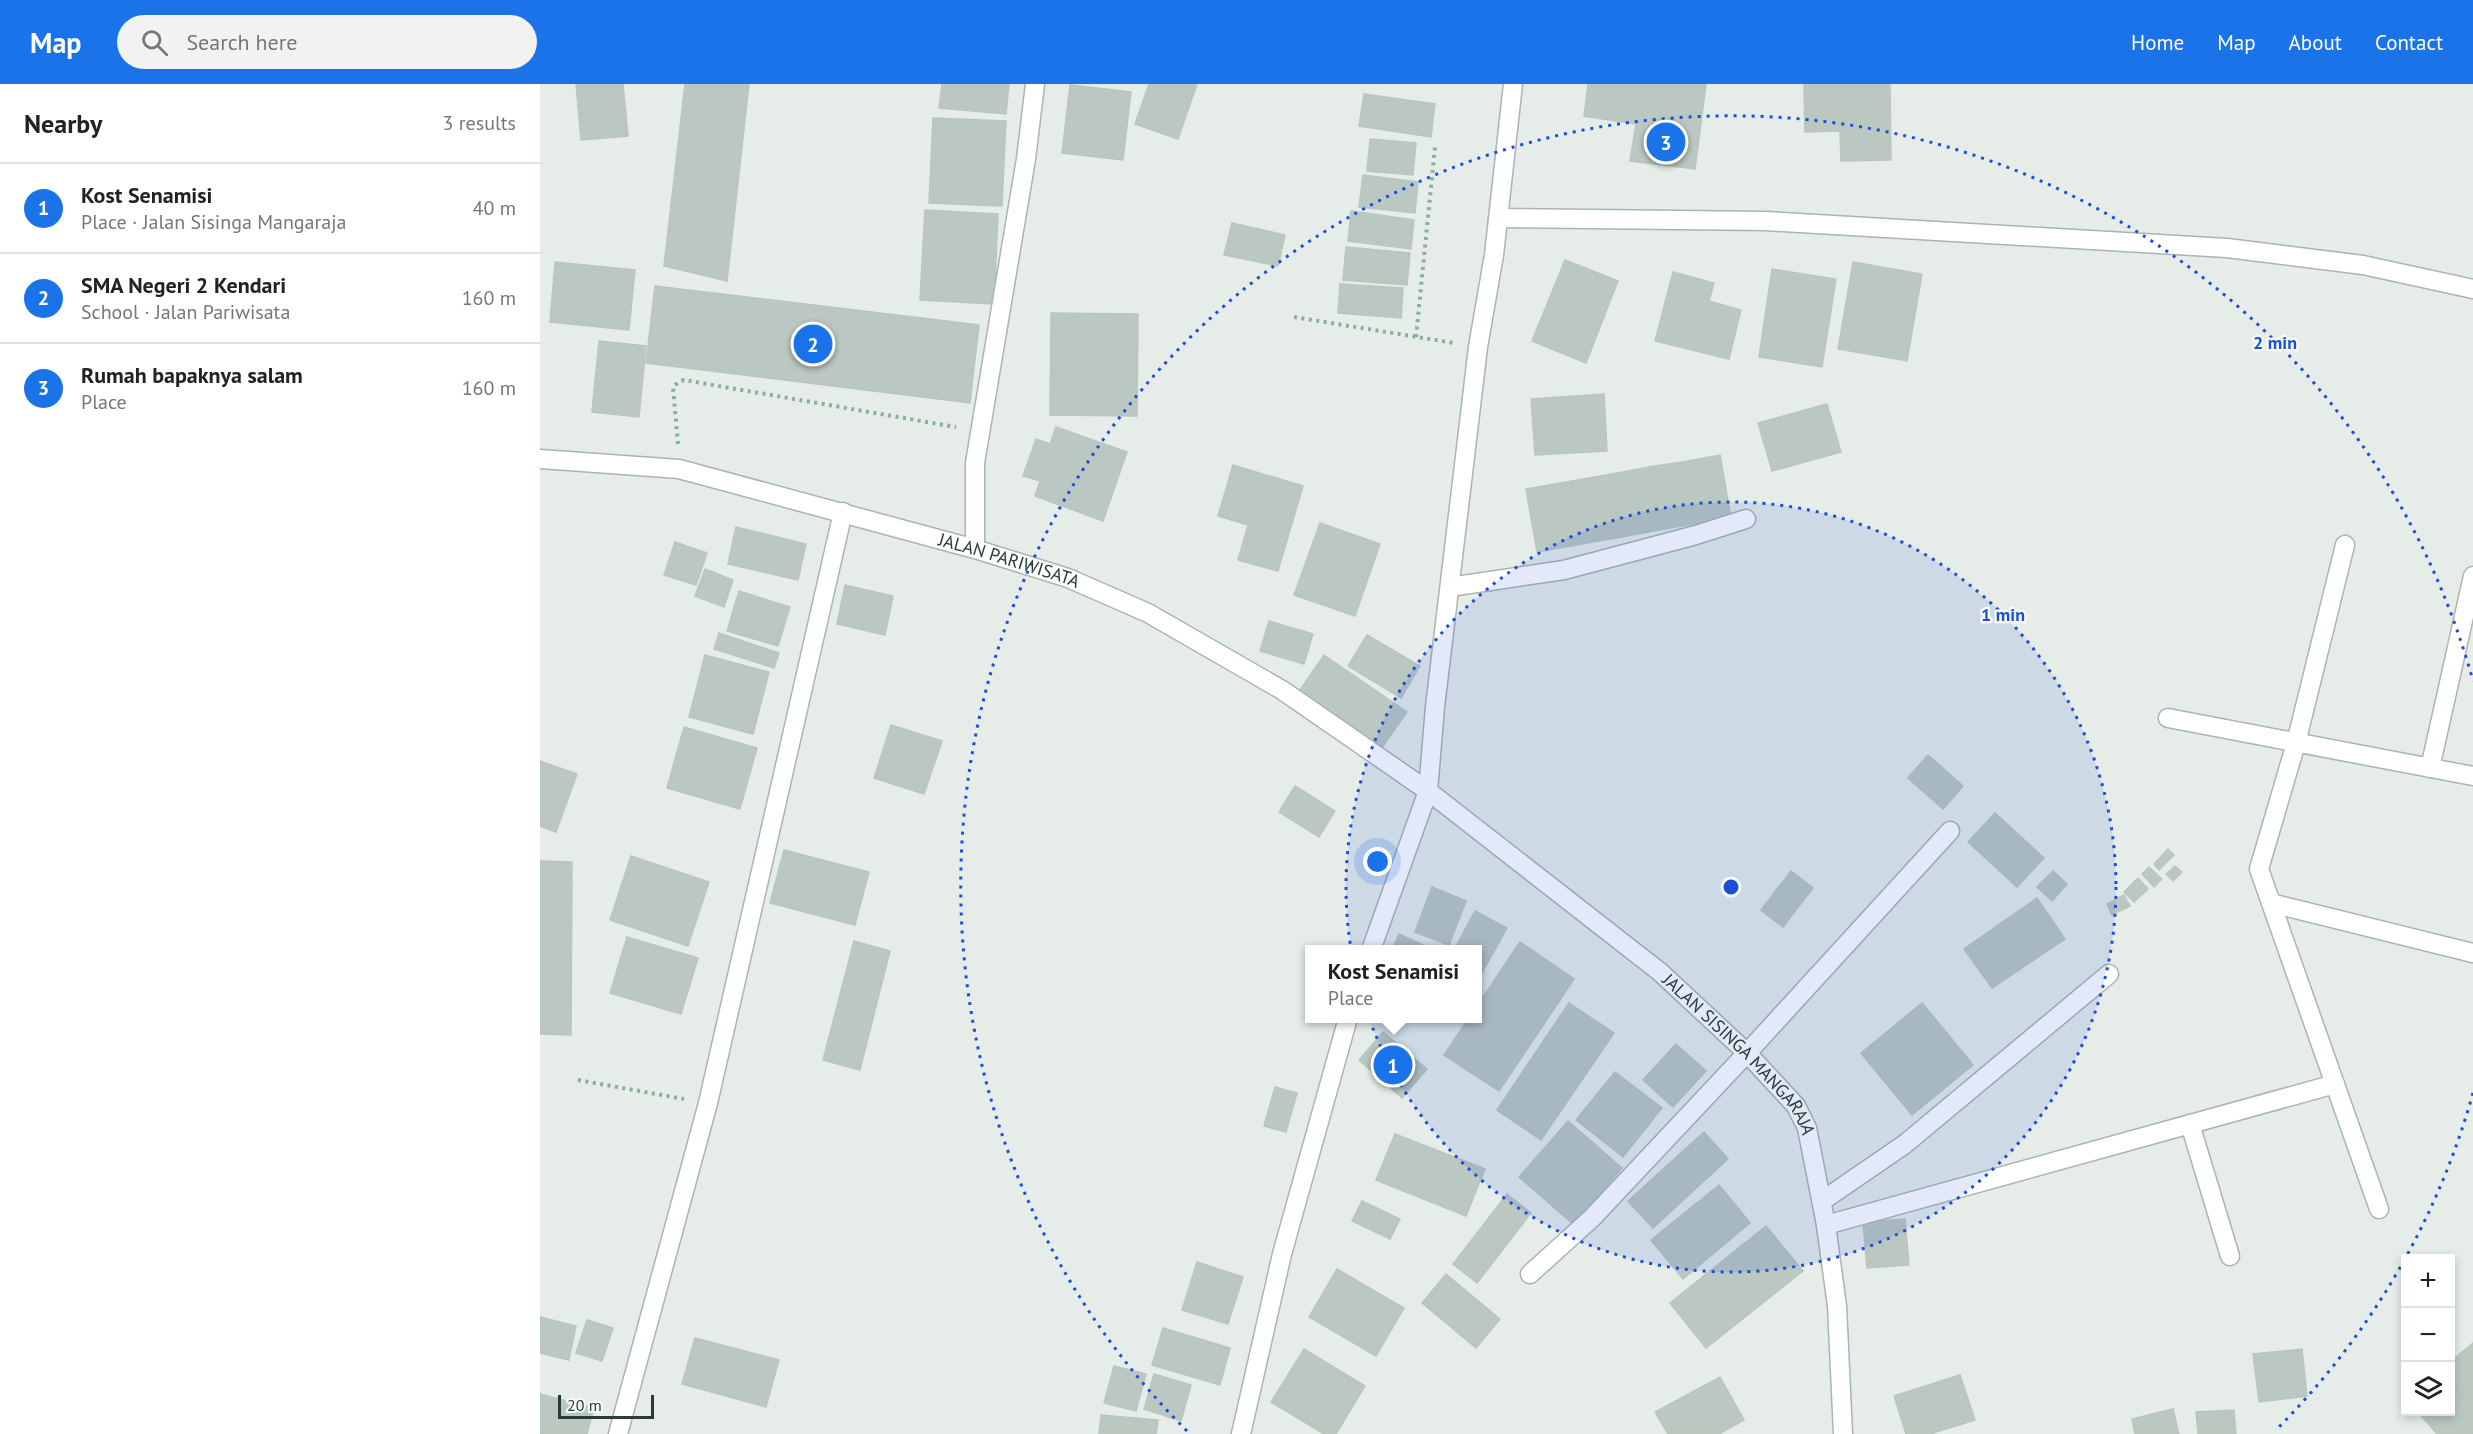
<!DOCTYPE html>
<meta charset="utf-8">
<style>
body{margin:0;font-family:"PT Sans",sans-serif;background:#f2f2f2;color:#222}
.controls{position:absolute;right:18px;bottom:18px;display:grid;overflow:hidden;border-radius:0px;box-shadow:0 3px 9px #0003}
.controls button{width:54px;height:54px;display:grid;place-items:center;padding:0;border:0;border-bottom:2px solid #e0e0e0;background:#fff;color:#222;font:30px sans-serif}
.scale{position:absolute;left:18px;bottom:15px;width:96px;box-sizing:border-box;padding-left:6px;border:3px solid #273d33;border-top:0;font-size:16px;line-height:21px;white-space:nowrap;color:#273d33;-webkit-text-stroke:4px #f6faf7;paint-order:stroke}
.you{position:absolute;left:838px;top:778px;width:21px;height:21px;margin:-15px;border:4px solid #fff;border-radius:50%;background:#1a73e8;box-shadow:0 0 0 9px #1a73e833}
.badge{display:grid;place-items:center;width:39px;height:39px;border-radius:50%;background:#1a73e8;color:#fff;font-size:20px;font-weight:700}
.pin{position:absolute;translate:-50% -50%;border:3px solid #fff;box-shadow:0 2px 6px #0006}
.popup{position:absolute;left:765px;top:861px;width:177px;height:78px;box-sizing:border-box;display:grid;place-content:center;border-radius:0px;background:#fff;filter:drop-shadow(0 2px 4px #0005);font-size:20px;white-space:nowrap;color:#767676}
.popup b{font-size:22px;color:#222}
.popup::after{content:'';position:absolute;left:50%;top:100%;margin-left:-12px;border:12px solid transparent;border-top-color:#fff}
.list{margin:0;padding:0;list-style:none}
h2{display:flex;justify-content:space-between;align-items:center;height:78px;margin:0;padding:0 24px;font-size:26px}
h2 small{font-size:20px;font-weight:400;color:#767676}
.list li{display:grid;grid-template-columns:39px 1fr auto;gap:18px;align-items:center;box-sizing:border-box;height:90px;padding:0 24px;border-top:2px solid #e0e0e0}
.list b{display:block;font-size:22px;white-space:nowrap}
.list p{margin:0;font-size:20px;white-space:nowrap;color:#767676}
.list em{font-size:20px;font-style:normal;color:#767676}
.icon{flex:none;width:33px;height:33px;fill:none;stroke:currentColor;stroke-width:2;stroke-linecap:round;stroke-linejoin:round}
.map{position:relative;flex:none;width:1933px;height:1350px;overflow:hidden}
header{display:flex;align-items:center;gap:36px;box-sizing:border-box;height:84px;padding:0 30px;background:#1a73e8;color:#fff}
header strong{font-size:28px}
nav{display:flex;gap:33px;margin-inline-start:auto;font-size:21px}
.search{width:420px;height:54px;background:#f2f2f2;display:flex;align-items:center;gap:15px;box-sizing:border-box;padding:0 21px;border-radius:33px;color:#767676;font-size:22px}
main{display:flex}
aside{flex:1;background:#fff}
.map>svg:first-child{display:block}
.building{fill:#bbc8c1;stroke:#b9c6be;stroke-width:1.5}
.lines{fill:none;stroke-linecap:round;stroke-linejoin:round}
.minor-casing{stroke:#a9b5af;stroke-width:21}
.path{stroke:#8aad9c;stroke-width:4;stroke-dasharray:3 4.5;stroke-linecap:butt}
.minor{stroke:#fff;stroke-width:18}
.ring{fill:none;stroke:#1d4ed8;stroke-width:3;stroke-dasharray:3 6}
.labels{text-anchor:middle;stroke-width:5;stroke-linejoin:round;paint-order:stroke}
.street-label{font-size:18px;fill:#273d33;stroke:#f6faf7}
.centre{fill:#1d4ed8;stroke:#f6faf7;stroke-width:3}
.ring-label{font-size:18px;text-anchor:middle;font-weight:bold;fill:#1d4ed8;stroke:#f6faf7;stroke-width:5;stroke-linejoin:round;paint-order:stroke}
</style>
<header>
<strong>Map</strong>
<div class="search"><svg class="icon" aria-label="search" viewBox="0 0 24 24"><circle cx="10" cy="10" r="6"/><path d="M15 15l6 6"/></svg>Search here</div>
<nav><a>Home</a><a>Map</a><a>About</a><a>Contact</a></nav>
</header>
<main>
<aside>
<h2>Nearby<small>3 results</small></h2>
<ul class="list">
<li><span class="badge">1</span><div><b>Kost Senamisi</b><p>Place · Jalan Sisinga Mangaraja</p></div><em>40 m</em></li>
<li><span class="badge">2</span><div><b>SMA Negeri 2 Kendari</b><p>School · Jalan Pariwisata</p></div><em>160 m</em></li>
<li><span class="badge">3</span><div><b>Rumah bapaknya salam</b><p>Place</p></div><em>160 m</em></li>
</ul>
</aside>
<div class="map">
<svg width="1933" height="1350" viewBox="0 0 1933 1350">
<rect width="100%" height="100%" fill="#e6ede9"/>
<!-- building -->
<g class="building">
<polygon points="36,0 83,0 88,52 41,56"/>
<polygon points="145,0 209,0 187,197 124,182"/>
<polygon points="402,0 469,0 466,30 399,24"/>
<polygon points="609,0 657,0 638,55 595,40"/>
<polygon points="1048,0 1166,0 1155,85 1090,77 1096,40 1044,32"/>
<polygon points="1264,0 1350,0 1351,76 1301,77 1300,47 1265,48"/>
<polygon points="530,1 591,8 583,76 522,69"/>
<polygon points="824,10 895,20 891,53 819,42"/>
<polygon points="393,34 466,37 462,122 389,119"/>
<polygon points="830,55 876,59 873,91 827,87"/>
<polygon points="823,91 878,98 875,129 819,123"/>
<polygon points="385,126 458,130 454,220 380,216"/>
<polygon points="811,127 874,136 871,165 808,157"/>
<polygon points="692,139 745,151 738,182 684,171"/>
<polygon points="806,163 870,169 867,201 803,196"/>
<polygon points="1025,176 1078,197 1046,279 992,257"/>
<polygon points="15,178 95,186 89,246 10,238"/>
<polygon points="1313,178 1382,190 1367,277 1298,265"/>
<polygon points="1232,185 1296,195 1282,283 1219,273"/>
<polygon points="1133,188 1174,199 1169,217 1201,226 1189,275 1115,257"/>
<polygon points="800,200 863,204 861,234 798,229"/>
<polygon points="115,202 439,241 430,319 106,279"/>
<polygon points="511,229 598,230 597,332 510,331"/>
<polygon points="59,257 106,262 99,333 52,328"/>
<polygon points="1064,310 1067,367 995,371 991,315"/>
<polygon points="1287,320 1301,368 1232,387 1218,339"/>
<polygon points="516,343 587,368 563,437 495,412 500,397 483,392 496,355 510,360"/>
<polygon points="1180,371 1191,434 1153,440 1142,378"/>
<polygon points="1142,378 1153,440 1120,446 1109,383"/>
<polygon points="693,381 763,402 738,487 698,476 708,441 678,432"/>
<polygon points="1109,383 1120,446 1082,453 1071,390"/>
<polygon points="1071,390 1082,453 1042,460 1031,397"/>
<polygon points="1031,397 1042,460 997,468 986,405"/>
<polygon points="780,439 840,460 815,532 754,511"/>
<polygon points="196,443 266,460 258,496 188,480"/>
<polygon points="135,458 167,469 156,501 124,491"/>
<polygon points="165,485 193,496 184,523 155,512"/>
<polygon points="305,501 353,512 345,551 297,540"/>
<polygon points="199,507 250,523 238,562 187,547"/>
<polygon points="729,537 773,550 764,580 720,567"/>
<polygon points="179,549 239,569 234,584 174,565"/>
<polygon points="827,551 880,582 861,614 808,582"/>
<polygon points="165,571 229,588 213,650 149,633"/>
<polygon points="784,571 867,628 841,665 758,609"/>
<polygon points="351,641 402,657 384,710 334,694"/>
<polygon points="144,643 217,664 200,725 127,704"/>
<polygon points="1388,671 1423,702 1403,725 1368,694"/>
<polygon points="0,677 37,690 16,748 0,742"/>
<polygon points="755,702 795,727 779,753 739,728"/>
<polygon points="1455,729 1504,774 1477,803 1428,758"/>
<polygon points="1628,765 1634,771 1619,786 1614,780"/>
<polygon points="244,766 329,788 315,841 230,819"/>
<polygon points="91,772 169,798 148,862 70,836"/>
<polygon points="0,777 32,778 31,951 0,950"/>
<polygon points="1635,782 1642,788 1633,797 1626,790"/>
<polygon points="1609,783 1622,795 1614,803 1602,790"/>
<polygon points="1251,787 1273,804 1243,843 1221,826"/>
<polygon points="1513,787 1527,800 1512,817 1497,803"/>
<polygon points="1598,794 1608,805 1594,818 1584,808"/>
<polygon points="892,803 926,817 909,861 875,848"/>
<polygon points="1584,811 1590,822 1572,831 1567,820"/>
<polygon points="1497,814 1525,855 1452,904 1424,865"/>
<polygon points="935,827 967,844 938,896 937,866 914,866"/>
<polygon points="859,850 894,866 852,866"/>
<polygon points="87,853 158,874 141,930 70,909"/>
<polygon points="314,857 350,867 320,986 283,976"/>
<polygon points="980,858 1034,895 959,1007 904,971 929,934 937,934 937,922"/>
<polygon points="1029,919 1074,949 1001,1056 957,1026"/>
<polygon points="1382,919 1433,981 1372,1031 1321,969"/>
<polygon points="843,948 887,985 862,1014 819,976"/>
<polygon points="1136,960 1166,987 1133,1023 1103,996"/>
<polygon points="1075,988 1122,1024 1083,1073 1036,1036"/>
<polygon points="735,1003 757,1009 746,1048 724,1042"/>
<polygon points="1028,1037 1082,1084 1033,1140 979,1093"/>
<polygon points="1164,1048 1188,1075 1113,1144 1088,1117"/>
<polygon points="855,1050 945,1085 926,1132 836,1096"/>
<polygon points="1179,1101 1210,1139 1143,1195 1111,1156"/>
<polygon points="967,1110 991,1129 937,1199 913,1180"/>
<polygon points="822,1117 860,1135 850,1155 812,1137"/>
<polygon points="1365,1135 1369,1181 1327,1184 1323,1138"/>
<polygon points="1226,1142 1263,1187 1166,1264 1130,1219"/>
<polygon points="657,1178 703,1193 688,1240 642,1226"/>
<polygon points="797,1185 864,1224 836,1272 769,1233"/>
<polygon points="906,1190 960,1235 936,1264 882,1219"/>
<polygon points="0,1233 36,1242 29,1276 0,1269"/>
<polygon points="47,1236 73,1244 62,1277 36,1269"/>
<polygon points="623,1244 690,1264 680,1301 612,1281"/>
<polygon points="155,1254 239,1276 226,1323 142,1300"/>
<polygon points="1933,1259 1933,1323 1910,1297 1910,1278"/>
<polygon points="764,1265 825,1302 796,1350 784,1350 731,1318"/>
<polygon points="1762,1265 1767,1312 1719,1318 1713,1270"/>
<polygon points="574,1282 606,1290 596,1327 564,1319"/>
<polygon points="614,1290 651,1301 641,1337 604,1325"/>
<polygon points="1420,1291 1435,1336 1390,1350 1366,1350 1354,1312"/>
<polygon points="1180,1293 1204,1336 1179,1350 1128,1350 1115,1328"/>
<polygon points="1910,1297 1933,1323 1933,1350 1897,1350 1878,1328 1910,1328"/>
<polygon points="0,1310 54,1324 47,1350 0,1350"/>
<polygon points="1633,1325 1639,1350 1595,1350 1592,1335"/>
<polygon points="1694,1326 1696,1350 1658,1350 1656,1328"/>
<polygon points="561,1331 618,1336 616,1350 559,1350"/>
</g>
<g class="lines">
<!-- minor casing -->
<g class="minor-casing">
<g id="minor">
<polyline points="958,134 1225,137 1687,164 1823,181 1933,205"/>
<path id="s1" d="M0 375 139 385 435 465 528 494 608 529 742 606 888 707 1120 888 1207 969 1256 1022 1267 1044 1286 1141 1297 1222 1303 1350"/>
<polyline points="1805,461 1756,659 1719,785 1839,1125"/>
<polyline points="435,465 435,379 486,75 495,0"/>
<polyline points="910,503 1024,486 1156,451 1206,435"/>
<polyline points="1628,634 1933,692"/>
<polyline points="1890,684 1933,492"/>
<polyline points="1731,819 1933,869"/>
<polyline points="831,866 888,707 895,623 924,381 938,263 954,171 973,0"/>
<polyline points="1650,1040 1690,1172"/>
<polyline points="1282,1117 1365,1060 1569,890"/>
<polyline points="1286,1141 1795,1000"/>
<polyline points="990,1190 1052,1134 1207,969 1410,747"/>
<polyline points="78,1350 168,1019 303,428"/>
<polyline points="701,1350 742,1170 808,934"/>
</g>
</g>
<!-- path -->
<g class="path">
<polyline points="754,233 914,259"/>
<polyline points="876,253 895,63"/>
<polyline points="138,360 133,304 138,298 144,296 416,343"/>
<polyline points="38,996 144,1015"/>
</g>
<!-- minor -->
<use href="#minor" class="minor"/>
</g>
<!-- distance rings -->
<circle cx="1191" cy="803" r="385" fill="#1d4ed8" fill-opacity=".12"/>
<g class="ring">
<circle cx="1191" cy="803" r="385"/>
<path d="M1933 1009A770 770 0 0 1 1735 1347M647 1347A770 770 0 1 1 1933 597"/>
</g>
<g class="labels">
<!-- street labels -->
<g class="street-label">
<text dy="6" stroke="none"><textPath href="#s1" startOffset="482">JALAN PARIWISATA</textPath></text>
<text dy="6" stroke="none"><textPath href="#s1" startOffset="1372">JALAN SISINGA MANGARAJA</textPath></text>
</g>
</g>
<circle cx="1191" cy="803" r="9" class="centre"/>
<g class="ring-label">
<text x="1735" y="265">2 min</text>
<text x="1463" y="537">1 min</text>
</g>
</svg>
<div class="controls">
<button>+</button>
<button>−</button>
<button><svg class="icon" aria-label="layers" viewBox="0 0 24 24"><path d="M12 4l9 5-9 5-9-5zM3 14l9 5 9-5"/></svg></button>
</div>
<div class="scale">20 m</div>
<div class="you"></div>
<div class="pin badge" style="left:853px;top:981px">1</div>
<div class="popup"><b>Kost Senamisi</b>Place</div>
<div class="pin badge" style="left:273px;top:260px">2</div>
<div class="pin badge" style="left:1126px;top:58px">3</div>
</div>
</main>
